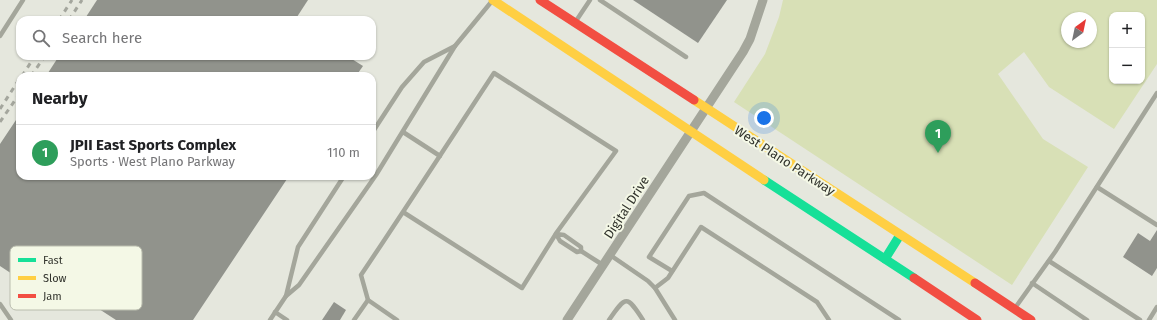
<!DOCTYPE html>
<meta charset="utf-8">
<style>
body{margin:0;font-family:"Fira Sans",sans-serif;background:#f2f2f2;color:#202124}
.controls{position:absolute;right:12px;top:12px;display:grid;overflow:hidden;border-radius:8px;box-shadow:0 1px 3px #0004}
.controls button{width:36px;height:36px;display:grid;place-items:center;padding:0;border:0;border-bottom:1px solid #e0e0e0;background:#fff;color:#202124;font:20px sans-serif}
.compass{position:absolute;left:1061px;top:12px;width:36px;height:36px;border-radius:50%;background:#fff;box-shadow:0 1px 3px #0004;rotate:33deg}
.you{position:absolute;left:764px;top:118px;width:14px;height:14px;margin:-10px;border:3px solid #fff;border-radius:50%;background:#1a73e8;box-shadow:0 0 0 6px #1a73e833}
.badge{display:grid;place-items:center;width:26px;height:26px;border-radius:50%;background:#111827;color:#fff;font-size:13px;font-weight:700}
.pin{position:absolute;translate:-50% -33px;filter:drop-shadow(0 1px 2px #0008)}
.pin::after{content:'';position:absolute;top:21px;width:14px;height:12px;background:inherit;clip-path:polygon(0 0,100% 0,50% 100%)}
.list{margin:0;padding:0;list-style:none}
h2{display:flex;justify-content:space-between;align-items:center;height:52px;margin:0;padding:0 16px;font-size:17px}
h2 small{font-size:13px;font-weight:400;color:#757577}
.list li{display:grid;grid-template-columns:26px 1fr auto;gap:12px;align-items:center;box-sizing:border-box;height:56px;padding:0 16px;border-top:1px solid #e0e0e0}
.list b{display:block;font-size:15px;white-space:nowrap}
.list p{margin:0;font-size:13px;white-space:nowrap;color:#757577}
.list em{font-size:13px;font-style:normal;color:#757577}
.icon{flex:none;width:22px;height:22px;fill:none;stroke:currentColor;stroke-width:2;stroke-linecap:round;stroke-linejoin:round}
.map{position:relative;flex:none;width:1157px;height:320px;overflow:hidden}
.search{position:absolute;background:#fff;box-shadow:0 1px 3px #0004;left:16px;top:16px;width:360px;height:44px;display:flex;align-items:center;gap:10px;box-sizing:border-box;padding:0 14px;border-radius:12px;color:#757577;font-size:15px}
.panel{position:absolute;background:#fff;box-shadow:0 1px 3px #0004;left:16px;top:72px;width:360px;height:108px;border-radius:12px}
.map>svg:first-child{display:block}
.green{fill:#d8e0b6;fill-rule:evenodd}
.building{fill:#91938c}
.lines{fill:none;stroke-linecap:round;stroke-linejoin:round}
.lane{stroke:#a4a69b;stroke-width:4.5}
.street{stroke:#a4a69b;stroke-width:9}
.fast{stroke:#16e098;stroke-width:9}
.slow{stroke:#ffcf43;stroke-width:9}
.jam{stroke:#f24e42;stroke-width:9}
.rail{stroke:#a4a69d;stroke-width:3;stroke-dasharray:5 5;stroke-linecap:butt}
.labels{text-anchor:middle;stroke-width:4;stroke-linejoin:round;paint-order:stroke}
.street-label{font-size:13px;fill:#32342d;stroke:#f4f8e6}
.key{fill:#f4f8e6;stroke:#babdae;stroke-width:1}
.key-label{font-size:11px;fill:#32342d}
</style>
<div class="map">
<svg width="1157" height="320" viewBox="0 0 1157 320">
<rect width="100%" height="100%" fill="#e5e7dd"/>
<!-- green -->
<path class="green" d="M783 0H1157V64L1114 129 1049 87 1024 52 998 74 1043 139 1088 167 1012 285 734 102 765 54 779 17ZM1112 15H1142V81H1112ZM1067 18H1091V42H1067Z"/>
<!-- building -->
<g class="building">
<polygon points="97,0 308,0 295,20 84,20"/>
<polygon points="633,0 727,0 698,43"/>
<polygon points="59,56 347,56 363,66 356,76 46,76"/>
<polygon points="20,114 20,176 289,176 193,320 116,320 79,296 71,308 59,299 56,303 0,266 0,144"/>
<polygon points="1157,230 1157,268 1152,276 1123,257 1138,233 1150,241"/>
<polygon points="334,302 346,310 340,320 322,320"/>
</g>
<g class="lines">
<!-- lane -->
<g class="lane">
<polyline points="600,0 686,57"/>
<polyline points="576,21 590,0"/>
<polyline points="0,36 23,0"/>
<polyline points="403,132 440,156"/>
<polyline points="372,133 402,87 424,62 455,46 492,1"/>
<polyline points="1097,187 1157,225"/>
<polygon points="556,234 564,235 581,247 581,251 577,252 560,241"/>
<polyline points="581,251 603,265"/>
<polyline points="610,255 648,281 655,288 675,320"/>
<polyline points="1049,261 1140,320"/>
<polyline points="672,271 649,257 689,196 704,193 899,320"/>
<polyline points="1032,283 1087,320"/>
<polyline points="655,288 668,278 701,227 817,302 829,320"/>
<polyline points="286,296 299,285 376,175 455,46"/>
<path d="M368 300 361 275C406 208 450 140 494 73L616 151 557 232 522 288 403 212"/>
<polyline points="0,304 11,320"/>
<polyline points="1015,308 1055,252 1157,93"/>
<polyline points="275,312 287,320"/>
<polyline points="270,320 286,296 298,247 344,176"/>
<polyline points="354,320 368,300 397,320"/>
<path d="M609 320C626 295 627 295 643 320"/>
<polyline points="1149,320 1157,307"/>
</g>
<!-- street -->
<polyline class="street" points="567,320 743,52 750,39 763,0"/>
<!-- fast -->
<g class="fast">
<polyline points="764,180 914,278"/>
<polyline points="885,259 900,235"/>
</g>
<!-- slow -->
<g class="slow">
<polyline points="493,0 764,180"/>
<polyline points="694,100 975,283"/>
</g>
<!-- jam -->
<g class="jam">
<polyline points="540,0 694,100"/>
<polyline points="914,278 977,320"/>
<polyline points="975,283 1031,320"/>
</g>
<!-- rail -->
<g class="rail">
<polyline points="59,20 72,0"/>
<polyline points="69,20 82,0"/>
<polyline points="22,76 35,56"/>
<polyline points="31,76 45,56"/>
<polyline points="0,109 20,78"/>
<polyline points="0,122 20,93"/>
</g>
</g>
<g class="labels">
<!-- street labels -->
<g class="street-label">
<text transform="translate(785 160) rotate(33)" y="5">West Plano Parkway</text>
<text transform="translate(626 207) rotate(-57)" y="5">Digital Drive</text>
</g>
</g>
<!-- legend -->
<rect x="10" y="246" width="132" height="64" rx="6" class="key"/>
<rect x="18" y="258" width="18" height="4" fill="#16e098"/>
<rect x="18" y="276" width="18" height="4" fill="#ffcf43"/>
<rect x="18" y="294" width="18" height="4" fill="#f24e42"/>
<g class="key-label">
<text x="43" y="264">Fast</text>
<text x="43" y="282">Slow</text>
<text x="43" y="300">Jam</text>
</g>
</svg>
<div class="controls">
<button>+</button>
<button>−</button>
</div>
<svg class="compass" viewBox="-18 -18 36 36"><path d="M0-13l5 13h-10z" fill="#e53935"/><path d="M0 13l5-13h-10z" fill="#757577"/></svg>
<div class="you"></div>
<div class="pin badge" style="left:938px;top:153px;background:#2e9e5b">1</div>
<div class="search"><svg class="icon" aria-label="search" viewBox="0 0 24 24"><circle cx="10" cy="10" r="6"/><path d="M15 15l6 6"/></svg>Search here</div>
<section class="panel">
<h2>Nearby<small></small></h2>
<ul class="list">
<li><span class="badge" style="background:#2e9e5b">1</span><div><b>JPII East Sports Complex</b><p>Sports · West Plano Parkway</p></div><em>110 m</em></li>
</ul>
</section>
</div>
